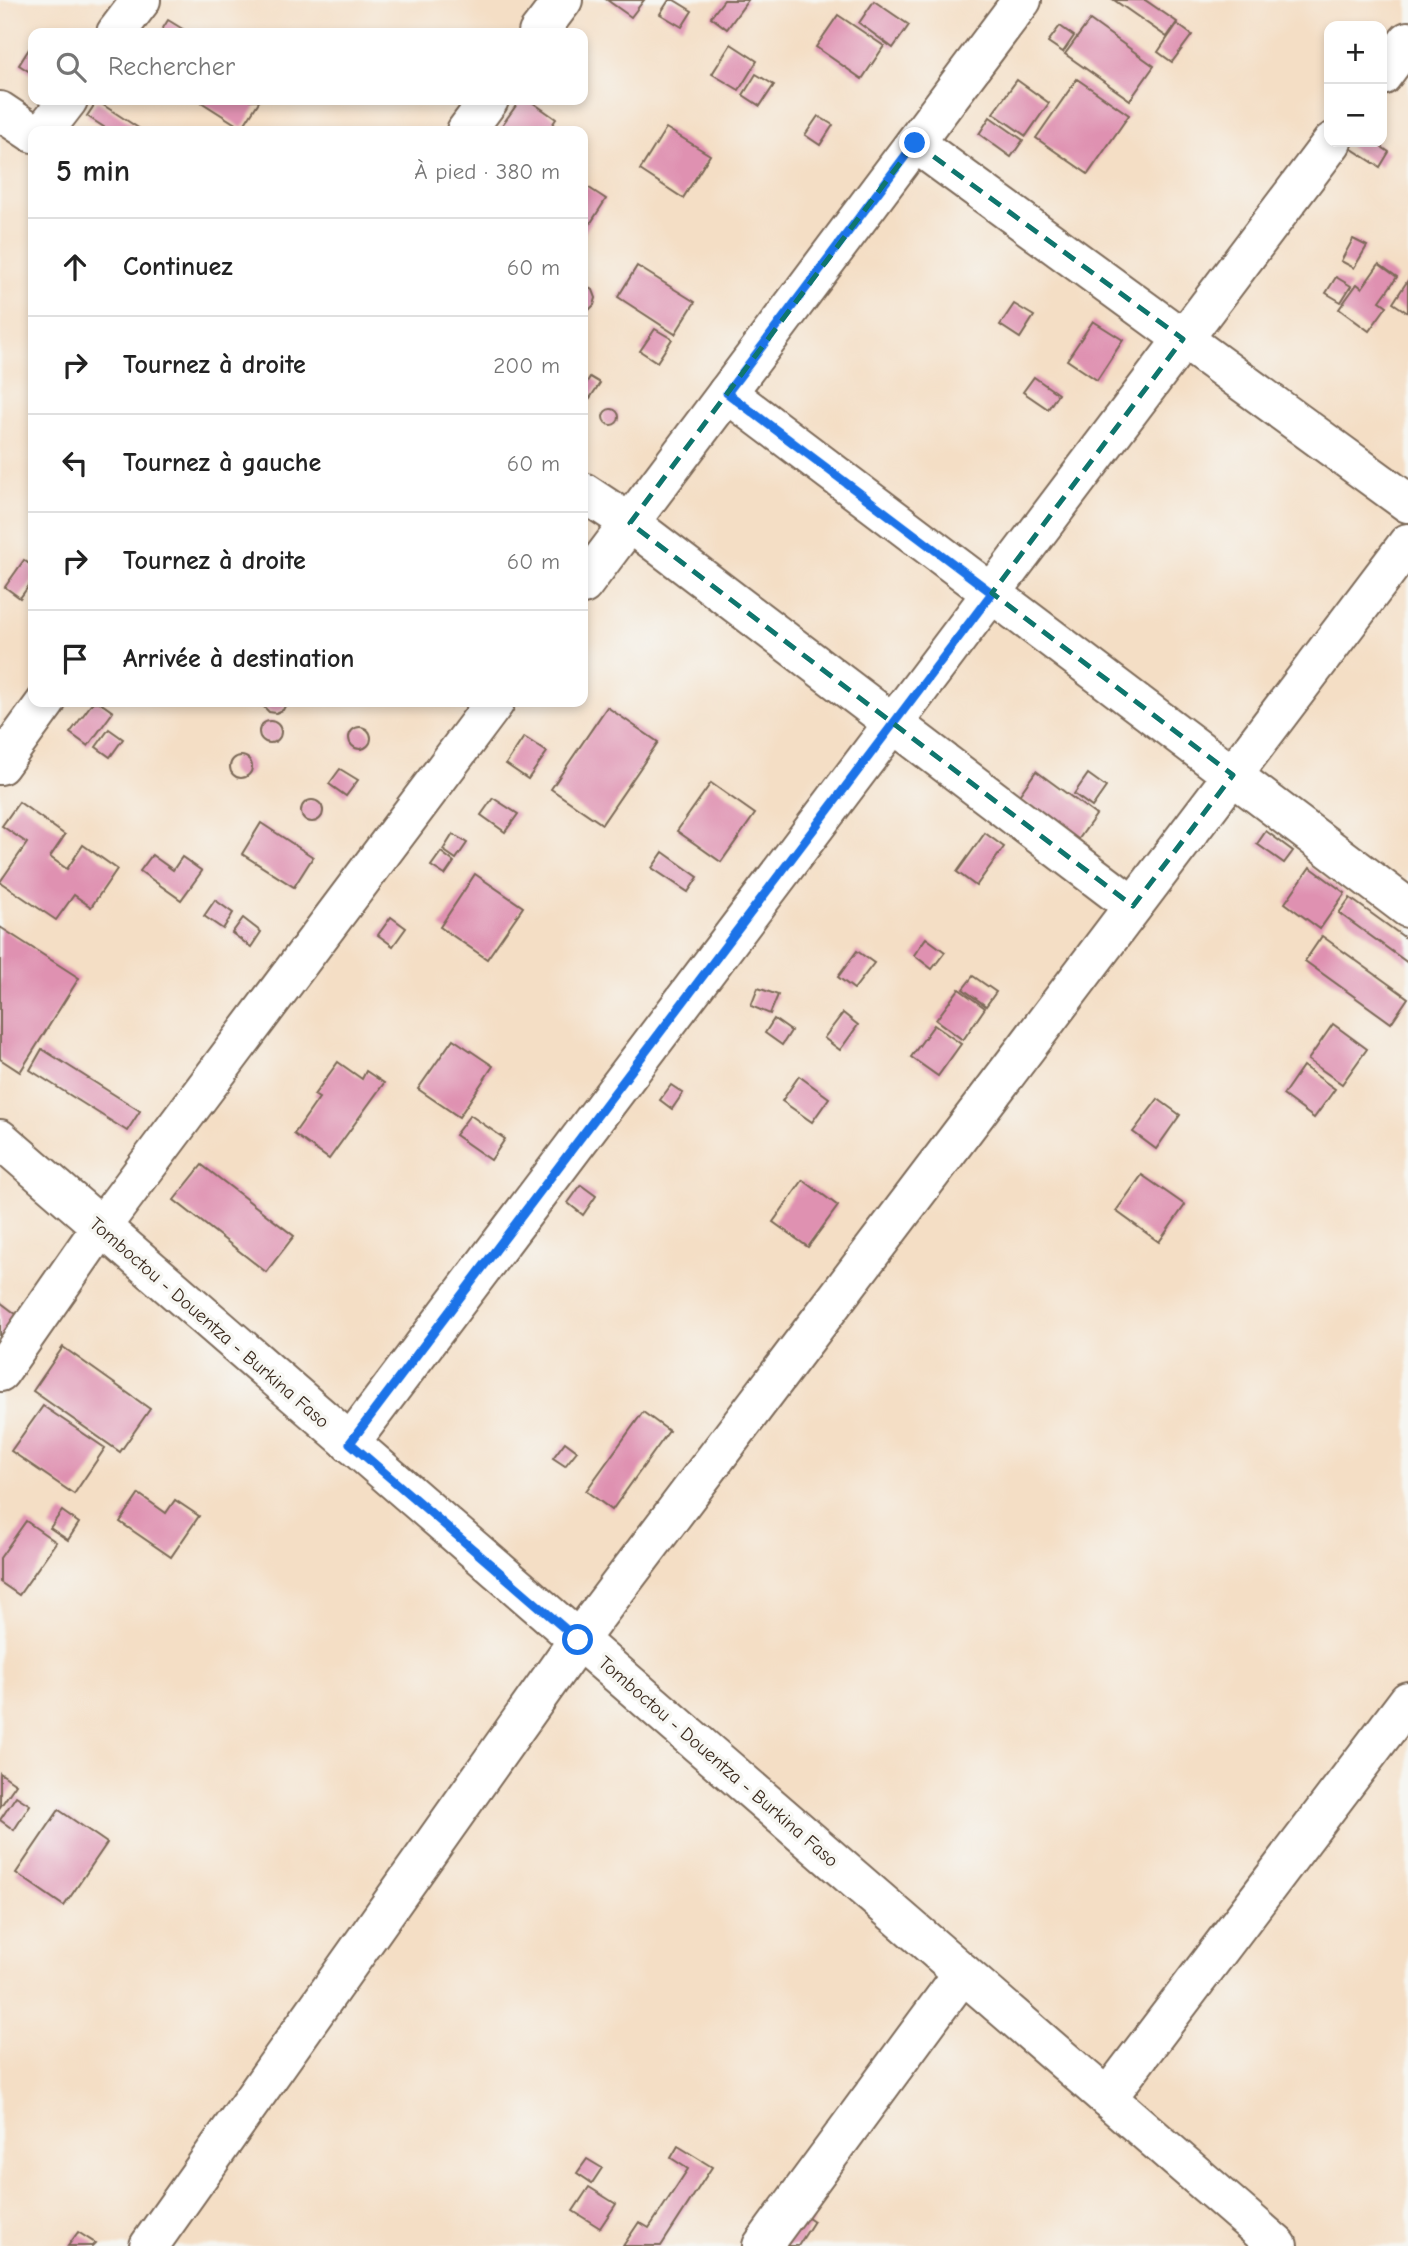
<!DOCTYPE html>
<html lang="fr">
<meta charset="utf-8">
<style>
body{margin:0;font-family:"Comic Neue",sans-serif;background:#f2f2f2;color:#222}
.controls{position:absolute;right:21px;top:21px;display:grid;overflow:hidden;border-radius:14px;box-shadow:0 4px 10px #0003}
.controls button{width:63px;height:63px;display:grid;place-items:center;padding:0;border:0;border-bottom:2px solid #e0e0e0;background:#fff;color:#222;font:35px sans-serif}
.stop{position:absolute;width:21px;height:21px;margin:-16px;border:5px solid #1a73e8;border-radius:50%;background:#fff}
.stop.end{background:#1a73e8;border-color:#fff;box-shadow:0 2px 7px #0008}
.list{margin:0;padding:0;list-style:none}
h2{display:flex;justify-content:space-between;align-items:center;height:91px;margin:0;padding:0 28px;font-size:30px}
h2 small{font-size:23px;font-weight:400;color:#767676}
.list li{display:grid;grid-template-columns:46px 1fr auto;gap:21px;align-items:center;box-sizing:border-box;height:98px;padding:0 28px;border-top:2px solid #e0e0e0}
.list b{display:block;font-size:26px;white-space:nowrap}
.list em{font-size:23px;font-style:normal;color:#767676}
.icon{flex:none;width:38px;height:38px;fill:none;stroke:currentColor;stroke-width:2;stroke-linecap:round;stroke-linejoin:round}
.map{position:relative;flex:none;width:1408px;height:2246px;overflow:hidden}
.search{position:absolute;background:#fff;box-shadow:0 4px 10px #0003;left:28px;top:28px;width:560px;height:77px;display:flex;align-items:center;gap:18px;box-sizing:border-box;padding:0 24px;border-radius:14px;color:#767676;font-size:26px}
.panel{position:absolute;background:#fff;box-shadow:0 4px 10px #0003;left:28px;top:126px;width:560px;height:581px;border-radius:14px}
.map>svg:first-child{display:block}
.building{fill:#df91b1}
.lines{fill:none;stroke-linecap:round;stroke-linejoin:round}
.minor-casing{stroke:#7c6958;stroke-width:42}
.major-casing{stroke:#7c6958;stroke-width:42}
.minor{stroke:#fff;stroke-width:38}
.major{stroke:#fff;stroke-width:38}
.route{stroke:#1a73e8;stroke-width:9}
.marked{fill:none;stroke:#0f766e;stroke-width:5;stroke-dasharray:14 9;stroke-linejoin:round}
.labels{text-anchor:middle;stroke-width:7;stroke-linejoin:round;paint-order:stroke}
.street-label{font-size:19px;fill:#3b2a1e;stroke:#f6f6f2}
</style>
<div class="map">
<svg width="1408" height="2246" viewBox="0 0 1408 2246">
<rect width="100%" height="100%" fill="#f6f6f2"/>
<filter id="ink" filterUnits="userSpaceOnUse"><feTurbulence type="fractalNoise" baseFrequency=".0143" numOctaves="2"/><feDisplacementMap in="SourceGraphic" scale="14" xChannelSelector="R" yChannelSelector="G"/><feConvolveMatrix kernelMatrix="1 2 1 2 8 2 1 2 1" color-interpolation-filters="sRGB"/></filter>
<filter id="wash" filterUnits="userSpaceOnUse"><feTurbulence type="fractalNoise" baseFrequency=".00686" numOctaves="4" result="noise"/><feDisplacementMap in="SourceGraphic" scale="28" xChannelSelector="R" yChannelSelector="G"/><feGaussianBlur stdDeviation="1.57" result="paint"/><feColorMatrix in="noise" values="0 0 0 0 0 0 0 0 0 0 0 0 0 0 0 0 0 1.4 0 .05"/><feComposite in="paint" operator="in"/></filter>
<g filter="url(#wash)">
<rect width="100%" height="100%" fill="#f4dec5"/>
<g id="blocks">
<!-- building -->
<g class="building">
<polygon points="607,0 644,0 631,17"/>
<polygon points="669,0 674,0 692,11 682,27 660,14"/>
<polygon points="724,0 748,0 727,29 711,17"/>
<polygon points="1114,0 1145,0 1177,22 1167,37"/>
<polygon points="874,1 909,25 893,48 859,23"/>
<polygon points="838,15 884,46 862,79 816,47"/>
<polygon points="168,20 186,31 185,33 160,33"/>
<polygon points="1090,20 1154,66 1130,100 1065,54"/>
<polygon points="1177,24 1192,35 1172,62 1158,52"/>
<polygon points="1060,26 1074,36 1063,52 1048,42"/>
<polygon points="731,44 757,61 739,90 712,74"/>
<polygon points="29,49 33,52 33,74 19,65"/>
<polygon points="756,74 774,85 760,106 743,95"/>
<polygon points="1077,79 1129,115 1088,174 1036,138"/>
<polygon points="1017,80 1049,103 1026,136 993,113"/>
<polygon points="198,100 260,100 242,128"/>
<polygon points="520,100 529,100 556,119 548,131 498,131"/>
<polygon points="97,101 143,131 110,131 87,116"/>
<polygon points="818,116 833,125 820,145 805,135"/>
<polygon points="990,117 1023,140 1011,157 979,134"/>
<polygon points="666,128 710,155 683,198 640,170"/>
<polygon points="1353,142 1374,142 1389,152 1380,167 1349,147"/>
<polygon points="583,184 606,199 583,235"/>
<polygon points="1353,239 1367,246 1354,268 1341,261"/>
<polygon points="1379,264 1397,277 1380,301 1387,306 1369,331 1339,309 1357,284 1362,288"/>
<polygon points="637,266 695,302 675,334 618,297"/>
<polygon points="1336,277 1351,286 1341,302 1326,293"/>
<polygon points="1408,280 1408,313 1393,303"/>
<polygon points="583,286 593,290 596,298 594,305 588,311 583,311"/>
<polygon points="1014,304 1034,316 1020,338 1000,325"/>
<polygon points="1093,321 1123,340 1097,380 1067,360"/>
<polygon points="655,329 672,339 657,362 640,351"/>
<polygon points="590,377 600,383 590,398 583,393 583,389"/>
<polygon points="1034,377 1058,394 1048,409 1023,392"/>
<circle cx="611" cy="417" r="8"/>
<polygon points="24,560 33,567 33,580 20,598 5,587"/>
<polygon points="93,702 99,702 113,712 88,746 70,733"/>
<polygon points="263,702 287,702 283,710 276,713 269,712 264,707"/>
<polygon points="607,707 658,742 602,824 551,789"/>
<circle cx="270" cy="732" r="11"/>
<circle cx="360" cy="738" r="11"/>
<polygon points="109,729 123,739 110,757 96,747"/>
<polygon points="524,737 547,752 528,779 506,764"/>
<circle cx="241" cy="767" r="11"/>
<polygon points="340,769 358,780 346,796 329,784"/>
<polygon points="1036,771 1096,815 1078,840 1018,797"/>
<polygon points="1088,774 1106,787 1092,807 1074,794"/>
<polygon points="711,783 755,814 721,862 677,831"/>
<polygon points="493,798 518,814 505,832 481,815"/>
<circle cx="312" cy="811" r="11"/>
<polygon points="19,802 65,835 50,857 67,869 83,845 117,869 91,907 74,895 56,920 0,882 27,843 2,826"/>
<polygon points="261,823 313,857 294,887 242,854"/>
<polygon points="1266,831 1293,851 1284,863 1257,844"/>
<polygon points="985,833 1004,847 976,886 957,872"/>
<polygon points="453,834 467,843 456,859 443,850"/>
<polygon points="441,852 454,862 445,875 431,866"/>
<polygon points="663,852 698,877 688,892 652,868"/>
<polygon points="152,855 173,870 182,857 202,871 181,900 140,871"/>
<polygon points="1310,867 1345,893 1320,929 1285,903"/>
<polygon points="475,874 523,907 487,959 440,927"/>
<polygon points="1350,898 1408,940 1408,963 1339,913"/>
<polygon points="215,900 233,913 223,929 204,916"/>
<polygon points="391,917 406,928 393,946 378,935"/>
<polygon points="243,918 261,932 251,947 232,933"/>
<polygon points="0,927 79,978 20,1072 0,1059"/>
<polygon points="1322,936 1408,998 1391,1023 1305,961"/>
<polygon points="926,938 945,952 932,969 914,955"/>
<polygon points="857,951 874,963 854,989 838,977"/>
<polygon points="973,976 996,992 986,1006 963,989"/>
<polygon points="758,988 778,995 770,1014 751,1006"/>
<polygon points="959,989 985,1008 963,1040 936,1020"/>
<polygon points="843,1013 858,1025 840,1050 824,1038"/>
<polygon points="774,1019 791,1031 782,1045 765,1033"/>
<polygon points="1333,1024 1367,1049 1342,1084 1308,1060"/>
<polygon points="934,1025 961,1044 938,1076 911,1057"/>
<polygon points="453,1039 493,1066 459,1117 418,1089"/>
<polygon points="42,1049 140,1111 127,1131 30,1070"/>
<polygon points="338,1062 362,1079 366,1071 384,1083 329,1159 294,1134 319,1098 314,1095"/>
<polygon points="1303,1066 1335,1089 1314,1118 1283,1095"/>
<polygon points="799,1076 829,1098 812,1122 782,1101"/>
<polygon points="671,1085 683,1093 672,1109 660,1100"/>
<polygon points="1158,1099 1180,1115 1156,1149 1133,1132"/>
<polygon points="470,1115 505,1139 491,1160 455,1135"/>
<polygon points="202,1165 294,1236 266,1272 174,1200"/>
<polygon points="1142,1175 1185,1205 1159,1242 1116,1211"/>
<polygon points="803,1180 838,1206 808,1247 773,1222"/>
<polygon points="581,1185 596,1196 583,1215 568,1203"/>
<polygon points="0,1302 21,1318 3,1340 0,1337"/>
<polygon points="63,1347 150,1409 120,1452 33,1391"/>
<polygon points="43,1406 105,1448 74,1494 11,1451"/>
<polygon points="643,1412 669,1431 612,1510 586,1491"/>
<polygon points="565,1442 577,1451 565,1466 553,1458"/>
<polygon points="139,1494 166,1513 175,1500 199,1516 171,1557 120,1522"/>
<polygon points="62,1511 79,1523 68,1540 50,1528"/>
<polygon points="26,1521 56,1542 19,1595 0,1582 0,1558"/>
<polygon points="0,1773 16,1784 0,1807"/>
<polygon points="16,1796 30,1805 14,1830 0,1820"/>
<polygon points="59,1810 107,1843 64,1906 16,1873"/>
<polygon points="678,2146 712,2167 661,2246 623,2246 639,2222 649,2228 688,2169 671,2158"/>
<polygon points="587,2159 602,2168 592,2183 577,2173"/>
<polygon points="589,2187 616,2204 600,2228 573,2211"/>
<polygon points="799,2211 814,2221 798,2246 777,2246"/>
<polygon points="78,2232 95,2243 92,2246 68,2246"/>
</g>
</g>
</g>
<g filter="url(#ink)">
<use href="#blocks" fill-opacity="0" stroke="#7c6958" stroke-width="2"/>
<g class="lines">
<!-- minor casing -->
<g class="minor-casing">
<g id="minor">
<polyline points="116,33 141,0"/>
<polyline points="538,33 563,0"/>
<polyline points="1382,76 1408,41"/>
<polyline points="0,111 33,133"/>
<polyline points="44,131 68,100"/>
<polyline points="466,131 489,100"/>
<polyline points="915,143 1408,503"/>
<polyline points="727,393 1408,908"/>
<polyline points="583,492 630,523 1133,906"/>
<polyline points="583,585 1022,0"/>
<polyline points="0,765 46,702"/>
<polyline points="0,1372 101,1227 495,702"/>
<polyline points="350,1443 1332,142"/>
<polyline points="1107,2098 1408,1701"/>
<polyline points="149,2246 578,1640 1408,543"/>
<polyline points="762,2246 963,1973"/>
</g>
</g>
<!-- major casing -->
<g class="major-casing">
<polyline id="major" points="0,1139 1278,2246"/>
</g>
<!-- minor -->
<use href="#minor" class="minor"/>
<!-- major -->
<use href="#major" class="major"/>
</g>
</g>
<g class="lines" filter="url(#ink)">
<!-- route -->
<polyline class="route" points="578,1640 350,1443 992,593 727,393 915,143"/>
</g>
<!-- marked area -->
<path class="marked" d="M915 143 1183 339 992 593 1233 775 1133 906 630 523Z"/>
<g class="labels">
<!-- street labels -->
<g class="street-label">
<text transform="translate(210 1322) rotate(41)" y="7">Tomboctou - Douentza - Burkina Faso</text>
<text transform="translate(719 1761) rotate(41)" y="7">Tomboctou - Douentza - Burkina Faso</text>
</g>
</g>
</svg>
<div class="controls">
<button>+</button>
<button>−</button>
</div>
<div class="stop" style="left:578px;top:1640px"></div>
<div class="stop end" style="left:915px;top:143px"></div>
<div class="search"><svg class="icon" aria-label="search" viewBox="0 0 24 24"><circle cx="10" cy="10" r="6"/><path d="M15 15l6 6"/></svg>Rechercher</div>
<section class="panel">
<h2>5 min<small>À pied · 380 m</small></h2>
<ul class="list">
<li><svg class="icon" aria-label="ahead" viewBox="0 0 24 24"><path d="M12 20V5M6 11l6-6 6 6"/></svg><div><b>Continuez</b></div><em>60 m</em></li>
<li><svg class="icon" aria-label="right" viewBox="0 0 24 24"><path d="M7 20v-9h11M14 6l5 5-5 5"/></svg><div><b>Tournez à droite</b></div><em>200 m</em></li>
<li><svg class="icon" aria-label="left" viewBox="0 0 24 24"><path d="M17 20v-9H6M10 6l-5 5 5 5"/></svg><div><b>Tournez à gauche</b></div><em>60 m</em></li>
<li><svg class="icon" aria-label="right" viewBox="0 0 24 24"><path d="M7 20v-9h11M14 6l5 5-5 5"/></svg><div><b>Tournez à droite</b></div><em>60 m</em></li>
<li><svg class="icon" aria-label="arrive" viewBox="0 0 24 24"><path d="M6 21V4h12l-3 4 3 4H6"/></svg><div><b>Arrivée à destination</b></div></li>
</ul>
</section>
</div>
